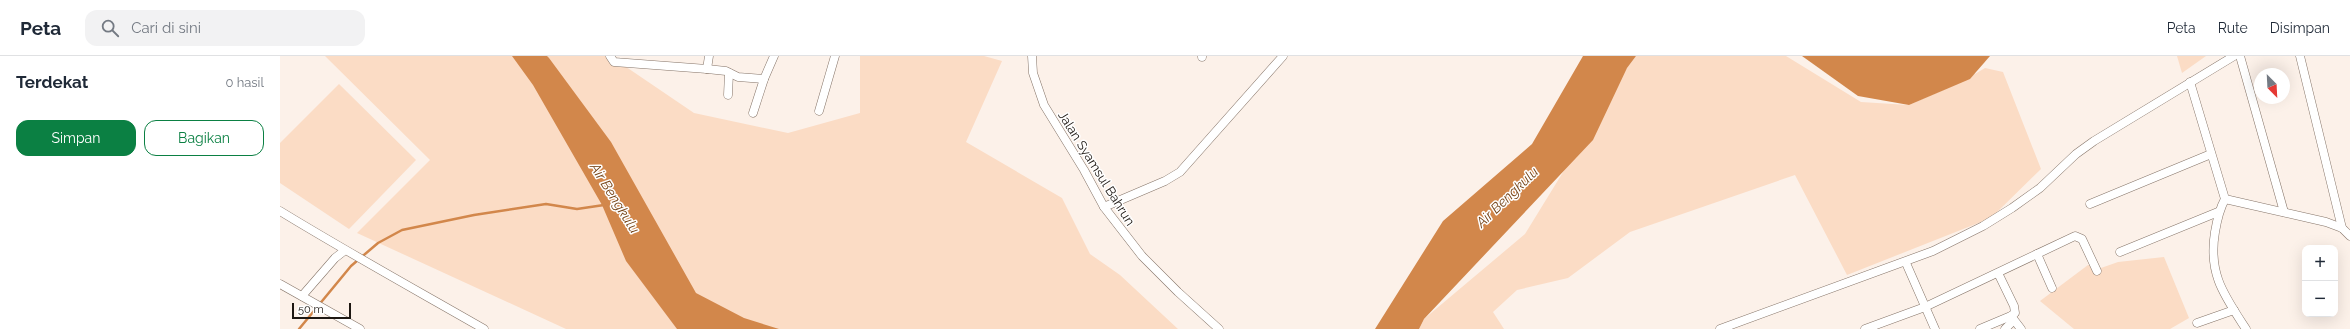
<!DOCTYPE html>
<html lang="id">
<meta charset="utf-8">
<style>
body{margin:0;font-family:Raleway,sans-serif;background:#f2f2f3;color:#1f2937}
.controls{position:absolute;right:12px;bottom:12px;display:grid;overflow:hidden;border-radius:8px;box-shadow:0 4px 16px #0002}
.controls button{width:36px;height:36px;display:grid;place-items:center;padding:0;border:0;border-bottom:1px solid #e0e1e3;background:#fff;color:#1f2937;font:20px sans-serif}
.compass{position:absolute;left:1974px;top:12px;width:36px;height:36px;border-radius:50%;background:#fff;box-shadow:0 4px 16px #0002;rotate:156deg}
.scale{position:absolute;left:12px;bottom:10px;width:59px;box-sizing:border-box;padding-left:4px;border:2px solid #1d1712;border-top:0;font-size:11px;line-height:14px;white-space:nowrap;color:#1d1712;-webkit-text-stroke:3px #fff;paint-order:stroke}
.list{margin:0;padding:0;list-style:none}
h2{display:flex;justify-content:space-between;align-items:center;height:52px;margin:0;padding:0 16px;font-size:17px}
h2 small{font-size:13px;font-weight:400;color:#747a83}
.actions{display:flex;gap:8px;padding:12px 16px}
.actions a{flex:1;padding:9px 0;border:1px solid #0b8043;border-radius:12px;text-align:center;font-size:14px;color:#0b8043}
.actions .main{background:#0b8043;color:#fff}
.icon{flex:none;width:22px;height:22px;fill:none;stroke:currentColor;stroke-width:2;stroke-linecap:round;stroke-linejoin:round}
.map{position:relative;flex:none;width:2070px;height:273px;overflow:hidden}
header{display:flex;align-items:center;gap:24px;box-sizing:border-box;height:56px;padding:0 20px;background:#fff;border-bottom:1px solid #e0e1e3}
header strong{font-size:19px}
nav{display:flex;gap:22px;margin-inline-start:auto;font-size:14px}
.search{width:280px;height:36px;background:#f2f2f3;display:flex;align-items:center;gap:10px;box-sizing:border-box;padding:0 14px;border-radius:12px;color:#747a83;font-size:15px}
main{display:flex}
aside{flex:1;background:#fff}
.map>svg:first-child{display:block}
.green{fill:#fbdcc5}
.water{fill:#d2874b}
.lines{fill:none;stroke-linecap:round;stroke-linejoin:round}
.stream{stroke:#d2874b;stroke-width:2.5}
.street-casing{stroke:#857468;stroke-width:9}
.street{stroke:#fff;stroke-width:8}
.labels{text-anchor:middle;stroke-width:3;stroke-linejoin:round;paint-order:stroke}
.street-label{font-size:13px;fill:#1d1712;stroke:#fff}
.water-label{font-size:14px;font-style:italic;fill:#754316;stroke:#fff}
</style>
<header>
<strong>Peta</strong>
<div class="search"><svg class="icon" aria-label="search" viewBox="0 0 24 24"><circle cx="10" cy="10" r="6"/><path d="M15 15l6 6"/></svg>Cari di sini</div>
<nav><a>Peta</a><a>Rute</a><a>Disimpan</a></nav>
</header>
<main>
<aside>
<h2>Terdekat<small>0 hasil</small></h2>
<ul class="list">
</ul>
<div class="actions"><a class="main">Simpan</a><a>Bagikan</a></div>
</aside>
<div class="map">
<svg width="2070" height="273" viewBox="0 0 2070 273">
<rect width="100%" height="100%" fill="#fcf1e9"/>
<!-- green -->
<g class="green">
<polygon points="45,0 330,0 414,57 508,77 580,57 580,0 704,0 722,5 686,86 782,142 810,198 840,219 898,273 286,273 77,177 150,104"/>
<polygon points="1356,0 1506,0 1581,46 1629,49 1683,25 1705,12 1723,16 1761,113 1711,162 1567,219 1515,119 1350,176 1288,222 1237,234 1213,256 1224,273 1139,273 1144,263 1245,178 1347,12"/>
<polygon points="1897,0 1926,0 1902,17"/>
<polygon points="59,28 136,104 69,173 0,127 0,87"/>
<polygon points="1884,201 1909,262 1890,273 1794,273 1760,245 1808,209 1821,212 1838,206"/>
</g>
<!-- water -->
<g class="water">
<polygon points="232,0 267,0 269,2 331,86 416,237 464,262 499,273 397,273 346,205 322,149 253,29"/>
<polygon points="1303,0 1356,0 1347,12 1313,84 1144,263 1139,273 1095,273 1163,165 1252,88"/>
<polygon points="1522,0 1710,0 1690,23 1629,49 1578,40"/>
</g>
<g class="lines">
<!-- stream -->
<polyline class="stream" points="19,273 71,210 98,187 122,174 194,159 266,148 297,153 324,149"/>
<!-- street casing -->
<g class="street-casing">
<g id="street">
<polyline points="330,0 334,6 427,13 446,15 458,21 484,23"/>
<polyline points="752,0 753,17 764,49 804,114 824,151 862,200 898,236 939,273"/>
<polyline points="922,0 922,1"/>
<polyline points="1960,0 2004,156"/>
<polyline points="2020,0 2062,172"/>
<polyline points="427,13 429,0"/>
<path d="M1910 26 1945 143C1939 154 1937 164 1935 176 1928 218 1944 239 1966 273"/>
<polyline points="448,39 449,17"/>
<polyline points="539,55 555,0"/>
<polyline points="473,57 484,23 494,0"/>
<polyline points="1945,143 2046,166 2062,172 2070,180"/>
<polyline points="1810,148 1931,98"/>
<polyline points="824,151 885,125 900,116 1003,0"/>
<path d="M0 155C67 196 136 234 204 273"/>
<polyline points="1840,196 1938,156"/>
<polyline points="1757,198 1772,232"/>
<polyline points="1626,207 1655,273"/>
<polyline points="0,228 80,273"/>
<polyline points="22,240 55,202 64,195"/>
<polyline points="1731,260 1741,273"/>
<polyline points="1917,267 1954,254"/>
<polyline points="1440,273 1653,195 1703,170 1732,152 1760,132 1796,98 1814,85 1954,0"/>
<polyline points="1585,273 1645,251 1795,180 1802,183 1817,215"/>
<polyline points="1700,273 1731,260 1735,257 1734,250 1718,217"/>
<polyline points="1725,273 1733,265"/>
</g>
</g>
<!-- street -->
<use href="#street" class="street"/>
</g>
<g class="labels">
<!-- street labels -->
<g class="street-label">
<text transform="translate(817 112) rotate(58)" y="5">Jalan Syamsul Bahrun</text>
</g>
<!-- water labels -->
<g class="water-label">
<text transform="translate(1227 141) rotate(-44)" y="5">Air Bengkulu</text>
<text transform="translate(335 142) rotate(58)" y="5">Air Bengkulu</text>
</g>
</g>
</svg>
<div class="controls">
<button>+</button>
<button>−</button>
</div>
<svg class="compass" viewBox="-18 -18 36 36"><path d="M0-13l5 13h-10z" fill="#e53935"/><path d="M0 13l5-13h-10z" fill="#747a83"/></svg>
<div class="scale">50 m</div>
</div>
</main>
